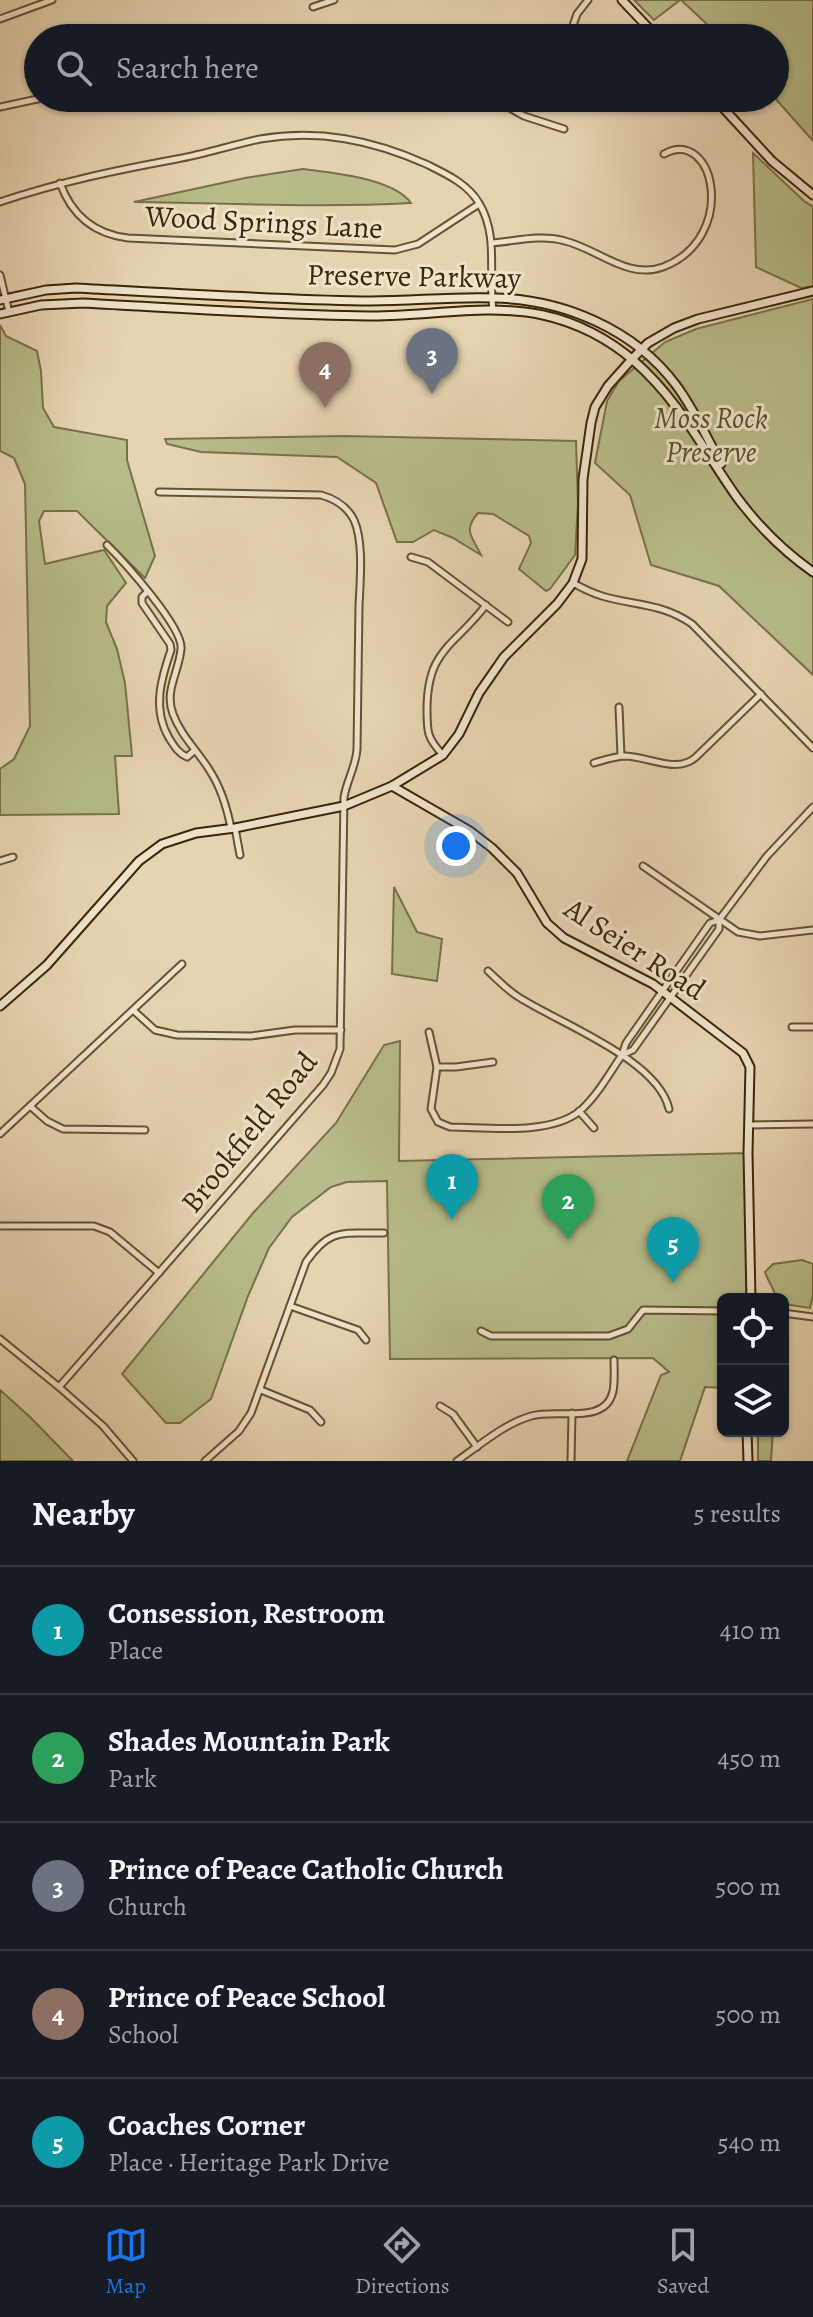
<!DOCTYPE html>
<meta charset="utf-8">
<style>
body{margin:0;font-family:Alegreya,serif;background:#20242c;color:#f1f3f6}
.controls{position:absolute;right:24px;bottom:24px;display:grid;overflow:hidden;border-radius:12px;box-shadow:0 2px 6px #0004}
.controls button{width:72px;height:72px;display:grid;place-items:center;padding:0;border:0;border-bottom:2px solid #363941;background:#171b24;color:#f1f3f6;font:40px sans-serif}
.you{position:absolute;left:456px;top:846px;width:28px;height:28px;margin:-20px;border:6px solid #fff;border-radius:50%;background:#1a73e8;box-shadow:0 0 0 12px #1a73e833}
.badge{display:grid;place-items:center;width:52px;height:52px;border-radius:50%;background:#1a73e8;color:#fff;font-size:26px;font-weight:700}
.pin{position:absolute;translate:-50% -66px;filter:drop-shadow(0 2px 4px #0008)}
.pin::after{content:'';position:absolute;top:42px;width:28px;height:24px;background:inherit;clip-path:polygon(0 0,100% 0,50% 100%)}
.list{margin:0;padding:0;list-style:none}
h2{display:flex;justify-content:space-between;align-items:center;height:104px;margin:0;padding:0 32px;font-size:34px}
h2 small{font-size:26px;font-weight:400;color:#9ea1a6}
.list li{display:grid;grid-template-columns:52px 1fr auto;gap:24px;align-items:center;box-sizing:border-box;height:128px;padding:0 32px;border-top:2px solid #363941}
.list b{display:block;font-size:30px;white-space:nowrap}
.list p{margin:0;font-size:26px;white-space:nowrap;color:#9ea1a6}
.list em{font-size:26px;font-style:normal;color:#9ea1a6}
.icon{flex:none;width:44px;height:44px;fill:none;stroke:currentColor;stroke-width:2;stroke-linecap:round;stroke-linejoin:round}
.map{position:relative;flex:none;width:813px;height:1461px;overflow:hidden}
.search{position:absolute;background:#171b24;box-shadow:0 2px 6px #0004;left:24px;right:24px;top:24px;height:88px;display:flex;align-items:center;gap:20px;box-sizing:border-box;padding:0 28px;border-radius:44px;color:#9ea1a6;font-size:30px}
.sheet{height:744px;background:#171b24}
nav{display:flex;justify-content:space-around;align-items:center;box-sizing:border-box;height:112px;border-top:2px solid #363941;background:#171b24;font-size:22px;color:#9ea1a6}
nav a{display:grid;justify-items:center;gap:4px}
nav .on{color:#1a73e8}
.map>svg:first-child{display:block}
.green{fill:#b7bc8a;stroke:#797148;stroke-width:2}
.lines{fill:none;stroke-linecap:round;stroke-linejoin:round}
.street-casing{stroke:#665230;stroke-width:9}
.secondary-casing{stroke:#3b2605;stroke-width:11}
.street{stroke:#efe3cc;stroke-width:5}
.secondary{stroke:#efe3cc;stroke-width:7}
.labels{text-anchor:middle;stroke-width:6;stroke-linejoin:round;paint-order:stroke}
.street-label{font-size:30px;fill:#3b2605;stroke:#efe3cc}
.park-label{font-size:30px;font-style:italic;fill:#5a4c26;stroke:#efe3cc}
</style>
<div class="map">
<svg width="813" height="1461" viewBox="0 0 813 1461">
<rect width="100%" height="100%" fill="#e6d4b1"/>
<filter id="stains"><feTurbulence type="fractalNoise" baseFrequency=".0025" numOctaves="4"/><feColorMatrix values="0 0 0 0 .2 0 0 0 0 .09 0 0 0 0 .02 0 0 0 .5 -.17"/></filter>
<radialGradient id="worn" r=".72"><stop offset=".6" stop-color="#630" stop-opacity="0"/><stop offset="1" stop-color="#630" stop-opacity=".3"/></radialGradient>
<!-- green -->
<g class="green">
<polygon points="634,0 680,0 654,20"/>
<polygon points="681,0 813,0 813,141 775,98 775,38 722,38"/>
<polygon points="753,153 804,201 813,207 813,286 801,288 756,267"/>
<path d="M303 169C332 173 393 178 411 203 319 208 226 203 134 202L245 178Z"/>
<polygon points="813,299 813,675 719,586 651,565 630,495 595,463 607,401 619,381 665,342 696,329"/>
<polygon points="0,325 6,336 37,351 41,371 43,408 54,427 127,440 127,460 155,556 145,578 77,511 44,511 39,521 45,564 104,550 126,583 107,606 106,622 117,649 125,683 132,756 115,756 119,814 0,815 0,769 14,759 30,726 25,484 14,458 0,451"/>
<path d="M344 436 576 441 578 504 575 555 550 589 546 591 519 569 531 543 529 536 493 514 478 513C462 531 473 537 481 555L453 538 434 530 413 542H397L376 483 337 457 201 452 167 444 165 439Z"/>
<polygon points="394,887 417,932 442,939 437,981 392,974"/>
<polygon points="400,1041 399,1161 748,1153 746,1299 723,1299 723,1388 705,1387 680,1461 627,1461 661,1375 669,1372 653,1358 390,1359 387,1181 347,1182 331,1187 292,1217 269,1248 248,1296 211,1399 180,1423 166,1423 122,1374 253,1213 336,1123 384,1045"/>
<path d="M802 1260 813 1264V1295L810 1308 783 1304V1299H776C775 1289 768 1282 765 1272L773 1264Z"/>
<polygon points="0,1390 30,1417 73,1461 0,1461"/>
<polygon points="758,1431 773,1431 771,1461 758,1461"/>
</g>
<g class="lines">
<!-- street casing -->
<g class="street-casing">
<g id="street">
<polyline points="313,7 334,0"/>
<polyline points="0,19 52,0"/>
<polyline points="569,37 577,14 588,0"/>
<polyline points="535,38 570,38"/>
<polyline points="492,98 524,116 564,129"/>
<polyline points="0,107 42,98"/>
<path d="M60 183C72 216 94 234 128 238L395 250 418 244 479 204"/>
<path d="M0 202C59 182 117 170 177 159 205 154 232 145 260 139 319 129 372 140 426 164 446 174 467 183 479 203 499 236 488 274 493 310"/>
<path d="M492 243C515 241 542 234 565 241 598 249 628 280 663 267 739 238 715 126 664 154"/>
<polyline points="0,275 9,312"/>
<path d="M107 545C123 561 184 628 181 649 179 672 164 691 173 714 181 736 198 751 210 771 221 788 227 808 231 828"/>
<polyline points="411,557 428,562 508,622"/>
<path d="M573 583C582 588 592 593 602 596 636 606 662 603 692 624L813 748"/>
<path d="M147 592 142 597V603L170 644 171 650C161 679 152 709 169 738 174 746 178 753 187 757L195 750"/>
<polyline points="619,707 621,756"/>
<path d="M443 755C427 738 427 732 427 710 427 649 454 647 486 605"/>
<path d="M594 763C604 760 615 756 626 756 649 757 677 774 696 757L761 694"/>
<polyline points="235,828 240,855"/>
<polyline points="0,861 13,857"/>
<polyline points="643,866 738,932 760,936 813,930"/>
<polyline points="719,920 719,929 633,1050 622,1055 626,1043 710,923 719,920 767,856 813,807"/>
<path d="M488 971C497 979 506 989 517 996 558 1023 658 1059 669 1109"/>
<polyline points="133,1010 155,1030 177,1035 251,1036 295,1030 341,1030"/>
<polyline points="792,1027 813,1027"/>
<path d="M429 1032 437 1067 431 1109 438 1122 450 1127C487 1127 549 1136 580 1111 597 1096 609 1074 622 1055"/>
<polyline points="437,1067 456,1067 493,1062"/>
<polyline points="30,1106 47,1121 63,1129 145,1130"/>
<polyline points="579,1111 594,1128"/>
<polyline points="749,1125 813,1124"/>
<polyline points="0,1134 182,964"/>
<polyline points="0,1226 94,1226 110,1232 159,1273"/>
<polyline points="290,1306 358,1330 366,1340"/>
<polyline points="783,1313 813,1317"/>
<polyline points="481,1331 491,1336 609,1336 628,1329 643,1310 723,1311"/>
<polyline points="0,1339 59,1387 103,1426 133,1461"/>
<path d="M59 1387 323 1085 331 1073 340 1049 344 797C347 780 356 766 357 749 358 701 358 654 359 606 360 582 364 542 354 520 347 506 335 499 321 495L159 492"/>
<polyline points="261,1390 310,1410 321,1422"/>
<polyline points="440,1406 453,1414 477,1447"/>
<path d="M205 1461 239 1431 251 1413 306 1262C331 1226 344 1234 384 1233"/>
<path d="M457 1461C480 1445 504 1424 531 1416 556 1408 606 1426 613 1391 615 1381 614 1370 614 1360"/>
<polyline points="571,1461 572,1413"/>
</g>
</g>
<!-- secondary casing -->
<g class="secondary-casing">
<g id="secondary">
<polyline points="622,0 658,38"/>
<polyline points="714,98 772,161 813,195"/>
<path d="M0 300 46 290 76 288C171 293 266 299 362 301 406 302 451 296 496 298 564 300 634 329 676 385 694 409 707 438 721 464"/>
<path d="M0 314 41 305 83 303C178 308 273 315 368 316 426 317 486 303 543 315 576 322 609 339 634 361 678 399 703 449 736 496 758 526 783 551 813 572"/>
<polyline points="392,786 470,831 492,848 517,873 547,923 564,938 653,984 743,1053 750,1067 748,1153 751,1299"/>
<polyline points="0,1006 47,965 139,861 162,844 196,833 235,828 344,806 392,786 443,755 459,734 479,693 504,657 557,604 573,583 582,559 583,479 591,423 595,407 608,386 632,359 648,343 674,328 698,319 813,291"/>
<polyline points="747,1431 748,1461"/>
</g>
</g>
<!-- street -->
<use href="#street" class="street"/>
<!-- secondary -->
<use href="#secondary" class="secondary"/>
</g>
<g class="labels">
<!-- street labels -->
<g class="street-label">
<text transform="translate(264 222) rotate(3)" y="10">Wood Springs Lane</text>
<text transform="translate(414 276) rotate(1)" y="10">Preserve Parkway</text>
<text transform="translate(635 949) rotate(33)" y="10">Al Seier Road</text>
<text transform="translate(249 1132) rotate(-51)" y="10">Brookfield Road</text>
</g>
<!-- park labels -->
<g class="park-label">
<text x="711" y="428">Moss Rock<tspan x="711" dy="34">Preserve</tspan></text>
</g>
</g>
<rect width="100%" height="100%" filter="url(#stains)"/>
<rect width="100%" height="100%" fill="url(#worn)"/>
</svg>
<div class="controls">
<button><svg class="icon" aria-label="locate" viewBox="0 0 24 24"><circle cx="12" cy="12" r="6"/><path d="M12 2v4M12 18v4M2 12h4M18 12h4"/></svg></button>
<button><svg class="icon" aria-label="layers" viewBox="0 0 24 24"><path d="M12 4l9 5-9 5-9-5zM3 14l9 5 9-5"/></svg></button>
</div>
<div class="you"></div>
<div class="pin badge" style="left:452px;top:1220px;background:#0f9aa8">1</div>
<div class="pin badge" style="left:568px;top:1240px;background:#2e9e5b">2</div>
<div class="pin badge" style="left:432px;top:394px;background:#6b7280">3</div>
<div class="pin badge" style="left:325px;top:408px;background:#8d6e63">4</div>
<div class="pin badge" style="left:673px;top:1283px;background:#0f9aa8">5</div>
<div class="search"><svg class="icon" aria-label="search" viewBox="0 0 24 24"><circle cx="10" cy="10" r="6"/><path d="M15 15l6 6"/></svg>Search here</div>
</div>
<section class="sheet">
<h2>Nearby<small>5 results</small></h2>
<ul class="list">
<li><span class="badge" style="background:#0f9aa8">1</span><div><b>Consession, Restroom</b><p>Place</p></div><em>410 m</em></li>
<li><span class="badge" style="background:#2e9e5b">2</span><div><b>Shades Mountain Park</b><p>Park</p></div><em>450 m</em></li>
<li><span class="badge" style="background:#6b7280">3</span><div><b>Prince of Peace Catholic Church</b><p>Church</p></div><em>500 m</em></li>
<li><span class="badge" style="background:#8d6e63">4</span><div><b>Prince of Peace School</b><p>School</p></div><em>500 m</em></li>
<li><span class="badge" style="background:#0f9aa8">5</span><div><b>Coaches Corner</b><p>Place · Heritage Park Drive</p></div><em>540 m</em></li>
</ul>
</section>
<nav>
<a class="on"><svg class="icon" aria-label="map" viewBox="0 0 24 24"><path d="M3 6l6-2 6 2 6-2v14l-6 2-6-2-6 2zM9 4v14M15 6v14"/></svg>Map</a>
<a><svg class="icon" aria-label="directions" viewBox="0 0 24 24"><path d="M12 3l9 9-9 9-9-9zM9 14v-3h6M13 9l2 2-2 2"/></svg>Directions</a>
<a><svg class="icon" aria-label="saved" viewBox="0 0 24 24"><path d="M7 4h10v16l-5-4-5 4z"/></svg>Saved</a>
</nav>
